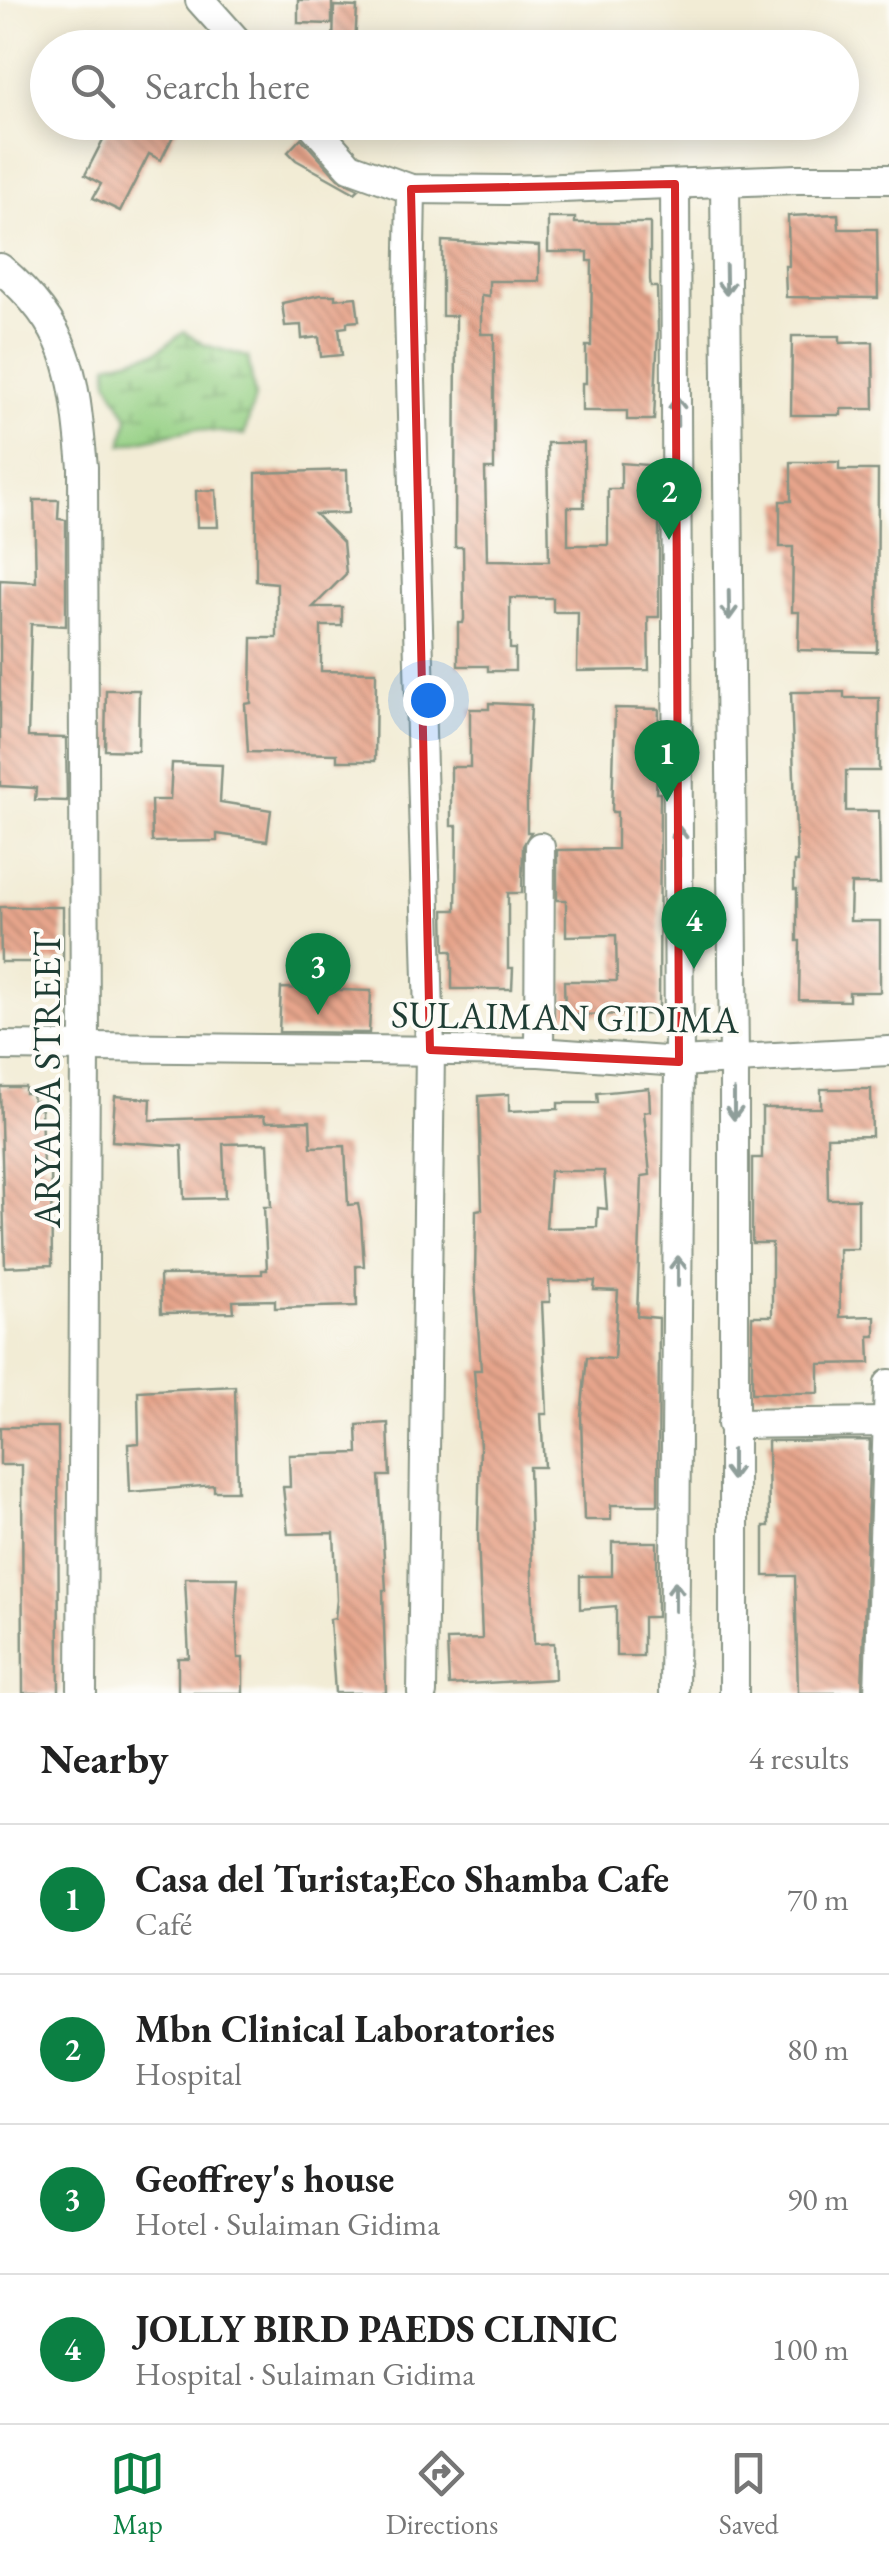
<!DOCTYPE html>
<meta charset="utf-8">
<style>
body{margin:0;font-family:"EB Garamond",serif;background:#f2f2f2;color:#222}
.you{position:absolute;left:428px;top:700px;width:35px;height:35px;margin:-25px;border:8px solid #fff;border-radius:50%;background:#1a73e8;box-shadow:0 0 0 15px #1a73e833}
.badge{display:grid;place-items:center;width:65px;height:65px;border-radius:50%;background:#0b8043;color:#fff;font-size:32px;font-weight:700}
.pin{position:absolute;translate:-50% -82px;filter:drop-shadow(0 2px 5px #0008)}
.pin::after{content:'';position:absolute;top:52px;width:35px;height:30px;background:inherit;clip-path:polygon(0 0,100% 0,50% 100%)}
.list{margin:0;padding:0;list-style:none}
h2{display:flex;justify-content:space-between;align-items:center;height:130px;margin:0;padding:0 40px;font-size:42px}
h2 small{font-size:32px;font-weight:400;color:#767676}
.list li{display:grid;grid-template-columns:65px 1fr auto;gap:30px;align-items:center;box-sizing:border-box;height:150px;padding:0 40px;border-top:2px solid #e0e0e0}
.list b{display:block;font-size:38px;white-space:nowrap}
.list p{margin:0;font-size:32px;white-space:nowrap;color:#767676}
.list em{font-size:32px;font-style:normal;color:#767676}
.icon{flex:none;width:55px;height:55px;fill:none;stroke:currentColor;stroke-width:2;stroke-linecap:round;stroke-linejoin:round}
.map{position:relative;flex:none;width:889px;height:1693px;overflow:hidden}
.search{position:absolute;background:#fff;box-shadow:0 5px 25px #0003;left:30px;right:30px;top:30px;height:110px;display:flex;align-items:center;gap:25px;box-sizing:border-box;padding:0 35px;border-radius:55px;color:#767676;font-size:38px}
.sheet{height:730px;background:#fff}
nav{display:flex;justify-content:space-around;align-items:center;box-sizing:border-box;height:140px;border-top:2px solid #e0e0e0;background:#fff;font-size:28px;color:#767676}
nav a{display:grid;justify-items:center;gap:5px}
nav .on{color:#0b8043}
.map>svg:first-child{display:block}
.wetland{fill:url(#wetland-marsh);stroke:#5a865c;stroke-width:2.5}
.building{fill:url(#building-back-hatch);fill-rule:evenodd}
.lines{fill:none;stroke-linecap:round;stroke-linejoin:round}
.minor-casing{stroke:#889484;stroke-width:32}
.minor{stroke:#fff;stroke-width:28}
.oneway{stroke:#8f9e9a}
.marked{fill:none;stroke:#d62828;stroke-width:8;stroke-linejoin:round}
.labels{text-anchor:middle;stroke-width:8;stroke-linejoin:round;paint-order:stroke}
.street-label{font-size:38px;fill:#1f3d34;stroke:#fdfcf7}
</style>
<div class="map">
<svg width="889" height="1693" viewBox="0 0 889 1693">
<defs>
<pattern id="wetland-marsh" width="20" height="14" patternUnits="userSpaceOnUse" patternTransform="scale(2.5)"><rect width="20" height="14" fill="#96d085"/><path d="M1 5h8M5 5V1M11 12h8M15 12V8" fill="none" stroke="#7aaa6e"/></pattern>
<pattern id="building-back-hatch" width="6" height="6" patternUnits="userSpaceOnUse" patternTransform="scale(2.5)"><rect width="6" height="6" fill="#e7a58c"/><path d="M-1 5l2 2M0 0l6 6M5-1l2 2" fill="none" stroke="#bb8873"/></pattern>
</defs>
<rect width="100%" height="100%" fill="#fdfcf7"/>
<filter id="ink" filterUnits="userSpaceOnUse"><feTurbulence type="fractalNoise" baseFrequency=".01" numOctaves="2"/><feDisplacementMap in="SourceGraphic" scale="20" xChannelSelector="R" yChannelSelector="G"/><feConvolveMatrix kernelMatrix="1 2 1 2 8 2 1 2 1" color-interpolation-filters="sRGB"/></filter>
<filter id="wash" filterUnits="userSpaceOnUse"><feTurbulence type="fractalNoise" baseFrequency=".0048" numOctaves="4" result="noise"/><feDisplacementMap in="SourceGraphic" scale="40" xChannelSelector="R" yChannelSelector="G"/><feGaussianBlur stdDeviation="2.25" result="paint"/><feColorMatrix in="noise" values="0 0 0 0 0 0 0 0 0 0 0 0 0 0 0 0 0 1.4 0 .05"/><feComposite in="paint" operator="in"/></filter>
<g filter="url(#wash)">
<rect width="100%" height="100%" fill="#f2ecd5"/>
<!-- wetland -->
<polygon class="wetland" points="184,332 205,345 248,357 255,398 244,435 194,429 122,445 128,418 108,381 108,364 156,352"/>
<g id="blocks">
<!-- building -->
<g class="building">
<polygon points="298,0 332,0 332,24 298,23"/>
<polygon points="334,6 357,7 355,48 333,48"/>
<polygon points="112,122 180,122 161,160 149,154 120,211 93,198 101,184 85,175"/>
<polygon points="301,138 338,179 359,189 355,193 296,160 288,152"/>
<polygon points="838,214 839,229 877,229 878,298 786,297 785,266 789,266 788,216"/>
<polygon points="548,218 575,218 575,223 650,223 650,280 651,287 657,287 658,330 654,420 627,420 627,411 582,411 582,383 586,383 586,346 591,346 592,261 588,261 588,252 548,252"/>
<polygon points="442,241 539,246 539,281 489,281 489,296 481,295 481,334 494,334 494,469 485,469 487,560 549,561 547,443 584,443 584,507 568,507 568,545 608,545 608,489 621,489 621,463 659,466 659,617 648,617 649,670 577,671 578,612 553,612 553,598 510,598 510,649 515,649 515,671 488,671 488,666 458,666 458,623 463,623 464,619 463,547 455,547 456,316 442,316"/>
<polygon points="320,295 335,295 335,299 356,297 359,321 347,322 347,327 339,328 342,355 321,357 319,337 302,339 301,325 285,326 282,303"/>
<polygon points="792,336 840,336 840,343 873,342 874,409 841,409 841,415 791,415"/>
<polygon points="791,462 839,462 839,470 878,470 877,652 798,650 799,612 792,612 793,547 780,547 780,501 791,501"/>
<polygon points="347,470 348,513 315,514 343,542 346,574 313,607 342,607 342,626 321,626 321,671 376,672 375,761 337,761 337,754 248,752 245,704 251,703 252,638 277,638 277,583 256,581 256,473"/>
<polygon points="216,490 218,527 197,527 196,491"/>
<polygon points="34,500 59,500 58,519 66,520 66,626 31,624 28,737 66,738 67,801 35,800 36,788 0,786 0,580 36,582"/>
<polygon points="106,690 139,690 138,751 105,750"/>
<polygon points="791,692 844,692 844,698 879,698 879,771 846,771 846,811 879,811 880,884 851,884 850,921 880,921 880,992 849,992 849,1001 799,1000 800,941 797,941 797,889 794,889 794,862 797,862"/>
<polygon points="489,703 531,705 527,792 527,832 531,832 523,846 522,893 508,893 508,968 513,968 512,989 452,989 452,951 445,951 444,910 456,910 457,826 451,826 451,767 470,767 470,709 489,709"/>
<polygon points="615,708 659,709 656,793 660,793 659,1014 565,1015 564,981 617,981 616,935 566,936 566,900 557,900 557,850 617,849 617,812 612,812"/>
<polygon points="172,763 222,765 220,802 271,810 267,841 217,834 217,841 152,842 151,800 170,800"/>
<polygon points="0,907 63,907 63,962 1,962"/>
<polygon points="281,988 371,991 369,1033 279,1032"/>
<polygon points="0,1087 25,1087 25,1093 32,1093 33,1101 36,1101 37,1109 41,1109 43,1166 51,1166 52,1265 5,1267"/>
<path d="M649 1088 650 1111 644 1112 650 1175 642 1176 637 1316 659 1318 658 1505H611V1520H584L581 1416 587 1357 614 1359 618 1291 594 1290 595 1281H549L550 1302H542L547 1414H541L544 1467H529L534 1644 554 1643 555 1679 449 1685 447 1640 482 1639 478 1534 480 1447 474 1370H481L475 1280 476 1210 482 1209 479 1096 509 1094V1111L558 1109V1103H598L597 1093ZM550 1171H604L607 1209 598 1208 597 1227 546 1228Z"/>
<polygon points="821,1089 871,1089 872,1136 827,1137 828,1199 858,1199 858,1249 839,1249 840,1317 875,1316 875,1336 869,1336 870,1363 819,1364 819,1393 752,1393 752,1316 772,1316 772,1243 752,1243 752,1158 762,1158 762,1108 821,1108"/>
<polygon points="115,1096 151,1099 150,1120 264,1116 265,1122 310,1121 311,1147 345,1146 348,1205 358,1204 361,1219 364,1266 356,1266 357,1306 275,1308 275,1300 233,1301 234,1312 161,1313 160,1275 262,1274 262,1270 267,1270 264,1207 271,1207 268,1143 223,1144 225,1198 184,1199 182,1146 112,1141"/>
<polygon points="235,1386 237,1491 214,1491 214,1485 130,1492 128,1444 139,1443 138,1391"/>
<polygon points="388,1423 390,1476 379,1476 386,1590 383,1590 386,1693 335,1693 330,1619 335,1618 337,1600 334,1533 288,1534 283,1487 290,1487 289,1455 358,1453 357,1425"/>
<polygon points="0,1427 58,1427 59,1693 23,1693 22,1465 0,1465"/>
<polygon points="870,1440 862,1693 798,1693 795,1576 764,1576 764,1526 769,1526 768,1441"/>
<polygon points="612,1542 657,1542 657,1617 643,1617 643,1656 616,1656 616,1606 580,1609 580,1576 612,1576"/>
<polygon points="185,1578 238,1578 236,1612 238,1658 243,1658 243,1693 178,1693 178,1658 189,1658"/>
</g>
</g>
</g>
<g filter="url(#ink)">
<use href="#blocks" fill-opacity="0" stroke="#889484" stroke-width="2.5"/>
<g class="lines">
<!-- minor casing -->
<g class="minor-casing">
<g id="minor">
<polyline points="200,0 243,48"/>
<polyline points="310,122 350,167 411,189 509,190 798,179 889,179"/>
<polyline points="725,183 734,1060 734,1693"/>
<polyline points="411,189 409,310 430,1050 422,1693"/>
<path d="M0 268C73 330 74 377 83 467L85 1048 82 1693"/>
<polyline points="0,1046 539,1052 679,1062 889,1051"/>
<polyline points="539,1052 540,847"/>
<polyline points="732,1424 888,1422"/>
<polyline points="674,1693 679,1062 675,184"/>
<polyline points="879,1693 889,1384"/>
</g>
</g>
<!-- minor -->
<use href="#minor" class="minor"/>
</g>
<!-- one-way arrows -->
<defs><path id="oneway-shaft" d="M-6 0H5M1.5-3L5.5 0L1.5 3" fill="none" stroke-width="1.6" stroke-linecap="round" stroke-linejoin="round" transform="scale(2.5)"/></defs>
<g class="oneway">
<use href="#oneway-shaft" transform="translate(726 280) rotate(89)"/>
<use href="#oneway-shaft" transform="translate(677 411) rotate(-91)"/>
<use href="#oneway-shaft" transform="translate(729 605) rotate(89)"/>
<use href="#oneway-shaft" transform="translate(679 841) rotate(-90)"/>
<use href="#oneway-shaft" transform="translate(734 1105) rotate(90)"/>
<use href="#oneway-shaft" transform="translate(678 1271) rotate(-90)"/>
<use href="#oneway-shaft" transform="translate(732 1465) rotate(90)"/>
<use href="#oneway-shaft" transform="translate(675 1596) rotate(-90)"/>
</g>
</g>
<!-- marked area -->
<path class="marked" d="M675 184 679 1062 430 1050 411 189Z"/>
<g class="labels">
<!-- street labels -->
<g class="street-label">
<text transform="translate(565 1017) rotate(1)" y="13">SULAIMAN GIDIMA</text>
<text transform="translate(47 1080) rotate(-90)" y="13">ARYADA STREET</text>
</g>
</g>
</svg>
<div class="you"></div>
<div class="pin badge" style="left:667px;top:802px">1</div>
<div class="pin badge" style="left:669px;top:540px">2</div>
<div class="pin badge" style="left:318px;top:1015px">3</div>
<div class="pin badge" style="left:694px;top:969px">4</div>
<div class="search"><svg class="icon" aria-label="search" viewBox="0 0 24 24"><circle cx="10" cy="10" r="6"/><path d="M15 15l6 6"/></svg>Search here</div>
</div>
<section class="sheet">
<h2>Nearby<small>4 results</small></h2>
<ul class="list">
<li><span class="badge">1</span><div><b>Casa del Turista;Eco Shamba Cafe</b><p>Café</p></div><em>70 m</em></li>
<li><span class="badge">2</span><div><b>Mbn Clinical Laboratories</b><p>Hospital</p></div><em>80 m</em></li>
<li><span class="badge">3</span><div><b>Geoffrey's house</b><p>Hotel · Sulaiman Gidima</p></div><em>90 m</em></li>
<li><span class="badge">4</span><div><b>JOLLY BIRD PAEDS CLINIC</b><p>Hospital · Sulaiman Gidima</p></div><em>100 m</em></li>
</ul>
</section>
<nav>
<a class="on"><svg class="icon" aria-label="map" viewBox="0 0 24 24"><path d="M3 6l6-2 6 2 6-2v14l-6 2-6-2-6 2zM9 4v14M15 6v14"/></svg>Map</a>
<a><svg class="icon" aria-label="directions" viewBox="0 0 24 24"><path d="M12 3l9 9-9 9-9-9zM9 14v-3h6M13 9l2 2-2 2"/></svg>Directions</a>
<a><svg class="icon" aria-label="saved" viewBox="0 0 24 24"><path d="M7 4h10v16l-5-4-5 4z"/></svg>Saved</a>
</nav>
